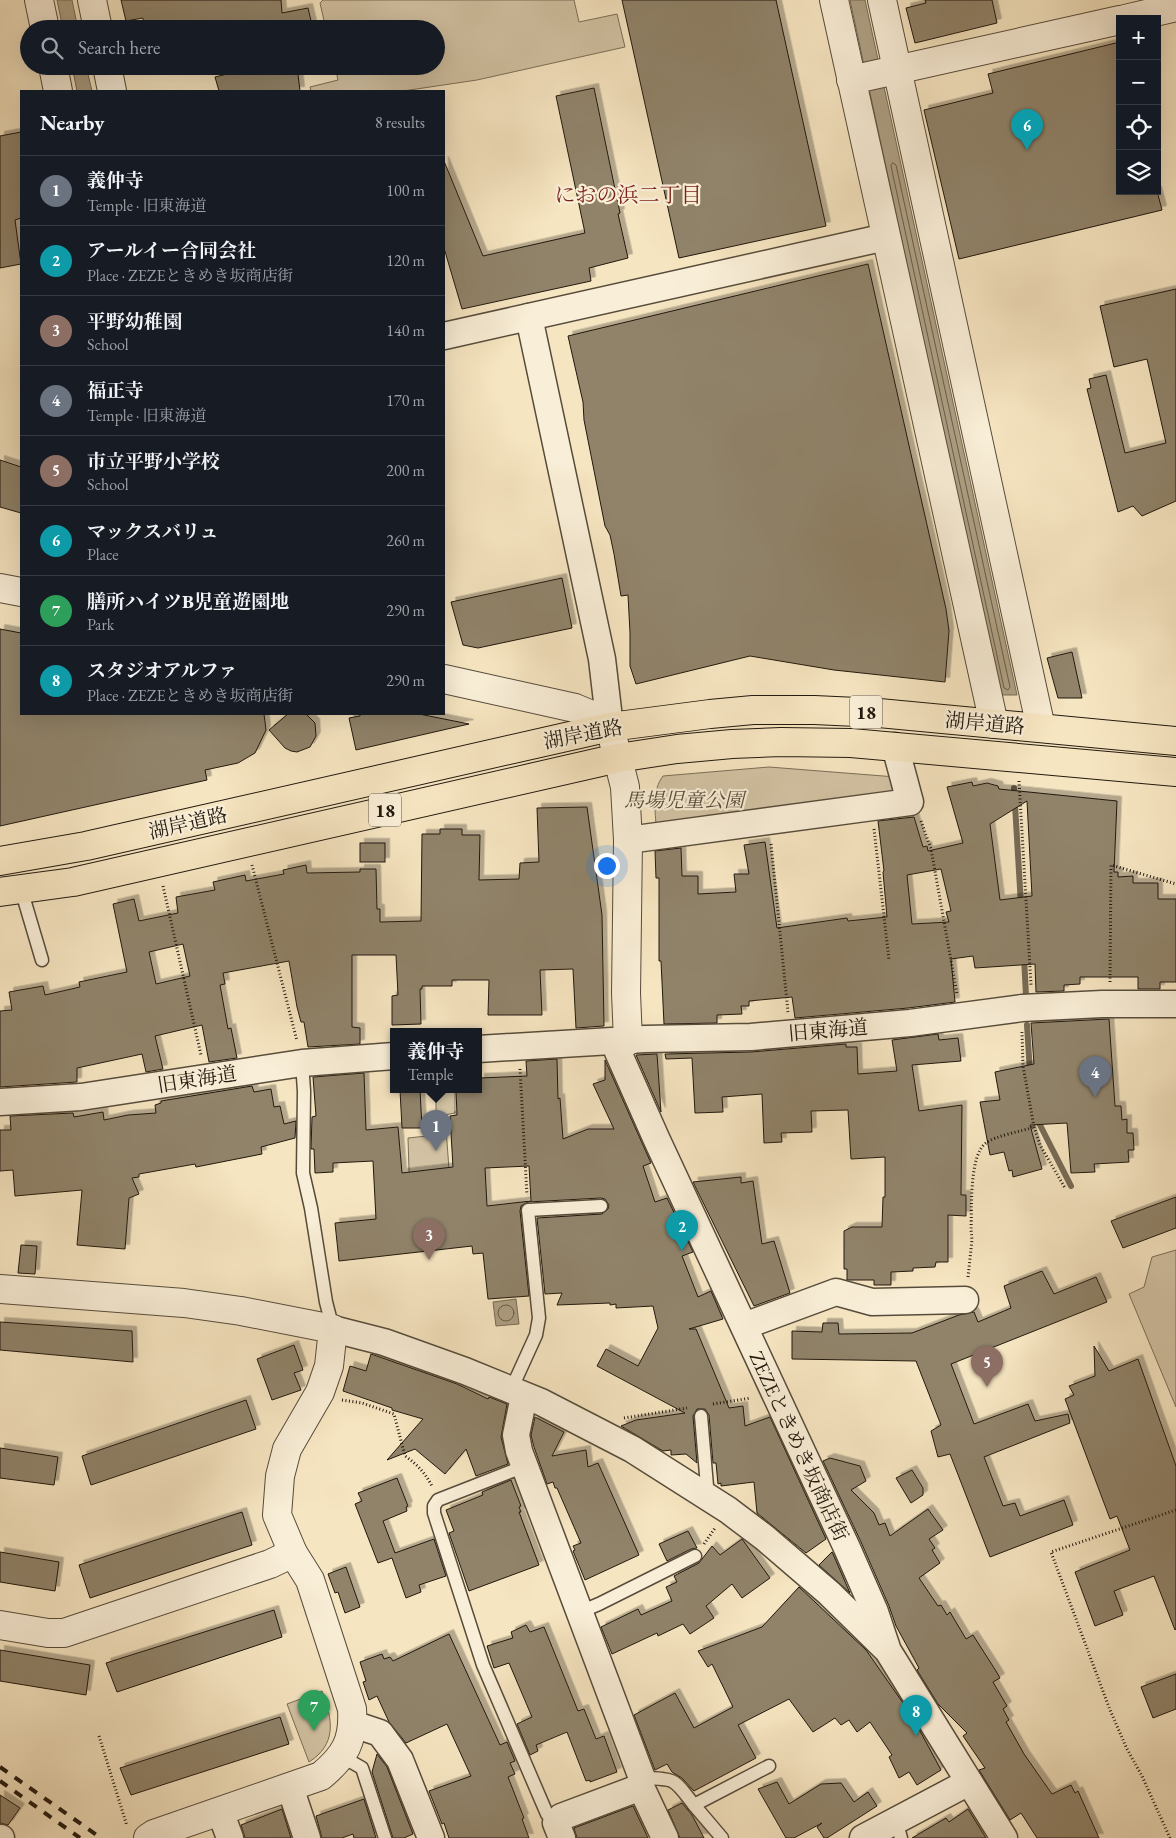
<!DOCTYPE html>
<meta charset="utf-8">
<style>
body{margin:0;font-family:"EB Garamond","Noto Serif JP",serif;background:#242831;color:#f1f3f6}
.controls{position:absolute;right:15px;top:15px;display:grid;overflow:hidden;border-radius:0px;box-shadow:0 5px 20px #0002}
.controls button{width:45px;height:45px;display:grid;place-items:center;padding:0;border:0;border-bottom:1px solid #363941;background:#171b24;color:#f1f3f6;font:25px sans-serif}
.you{position:absolute;left:606px;top:865px;width:18px;height:18px;margin:-12px;border:4px solid #fff;border-radius:50%;background:#1a73e8;box-shadow:0 0 0 8px #1a73e833}
.badge{display:grid;place-items:center;width:32px;height:32px;border-radius:50%;background:#2563eb;color:#fff;font-size:16px;font-weight:700}
.pin{position:absolute;translate:-50% -41px;filter:drop-shadow(0 1px 2px #0008)}
.pin::after{content:'';position:absolute;top:26px;width:18px;height:15px;background:inherit;clip-path:polygon(0 0,100% 0,50% 100%)}
.popup{position:absolute;left:390px;top:1028px;width:92px;height:65px;box-sizing:border-box;display:grid;place-content:center;border-radius:0px;background:#171b24;filter:drop-shadow(0 1px 4px #0005);font-size:16px;white-space:nowrap;color:#9ea1a6}
.popup b{font-size:19px;color:#f1f3f6}
.popup::after{content:'';position:absolute;left:50%;top:100%;margin-left:-10px;border:10px solid transparent;border-top-color:#171b24}
.list{margin:0;padding:0;list-style:none}
h2{display:flex;justify-content:space-between;align-items:center;height:65px;margin:0;padding:0 20px;font-size:21px}
h2 small{font-size:16px;font-weight:400;color:#9ea1a6}
.list li{display:grid;grid-template-columns:32px 1fr auto;gap:15px;align-items:center;box-sizing:border-box;height:70px;padding:0 20px;border-top:1px solid #363941}
.list b{display:block;font-size:19px;white-space:nowrap}
.list p{margin:0;font-size:16px;white-space:nowrap;color:#9ea1a6}
.list em{font-size:16px;font-style:normal;color:#9ea1a6}
.icon{flex:none;width:28px;height:28px;fill:none;stroke:currentColor;stroke-width:2;stroke-linecap:round;stroke-linejoin:round}
.map{position:relative;flex:none;width:1176px;height:1838px;overflow:hidden}
.search{position:absolute;background:#171b24;box-shadow:0 5px 20px #0002;left:20px;top:20px;width:425px;height:55px;display:flex;align-items:center;gap:12px;box-sizing:border-box;padding:0 18px;border-radius:28px;color:#9ea1a6;font-size:19px}
.panel{position:absolute;background:#171b24;box-shadow:0 5px 20px #0002;left:20px;top:90px;width:425px;height:625px;border-radius:0px}
.map>svg:first-child{display:block}
.green{fill:#d2c2a3;stroke:#7a6e58}
.water{fill:#aea084;stroke:#766a55}
.lines{fill:none;stroke-linecap:round;stroke-linejoin:round}
.shore{stroke:#685c49;stroke-width:1}
.stream{stroke:#766a55;stroke-width:6}
.building{fill:#90836b;stroke:#22190e;fill-rule:evenodd;filter:url(#shadow)}
.service-casing{stroke:#574c3b;stroke-width:15}
.minor-casing{stroke:#574c3b;stroke-width:29}
.tertiary-casing{stroke:#574c3b;stroke-width:30}
.primary-casing{stroke:#22190e;stroke-width:30}
.path{stroke:#22190e;stroke-width:3;stroke-dasharray:1 2.5;stroke-linecap:butt}
.service{stroke:#f9eed7;stroke-width:12}
.minor{stroke:#f9eed7;stroke-width:26}
.tertiary{stroke:#f9eed7;stroke-width:28}
.primary{stroke:#f6e5c1;stroke-width:28}
.rail{stroke:#22190e;stroke-width:4;stroke-dasharray:9 9;stroke-linecap:butt}
.labels{text-anchor:middle;stroke-width:4.5;stroke-linejoin:round;paint-order:stroke}
.shield{fill:#f9eed7;stroke:#62594a;stroke-width:1}
.shield-label{font-size:19px;font-weight:bold;fill:#22190e}
.street-label{font-size:20px;fill:#22190e;stroke:#f9eed7}
.park-label{font-size:20px;font-style:italic;fill:#574c3b;stroke:#f9eed7}
.neighbourhood-label{font-size:21px;fill:#7a1f14;stroke:#f9eed7}
</style>
<div class="map">
<svg width="1176" height="1838" viewBox="0 0 1176 1838">
<defs>
<filter id="shadow"><feDropShadow dx="4.5" dy="-4.5" stdDeviation="0" flood-color="#0004"/></filter>
</defs>
<rect width="100%" height="100%" fill="#f6e5c1"/>
<filter id="stains"><feTurbulence type="fractalNoise" baseFrequency=".004" numOctaves="4"/><feColorMatrix values="0 0 0 0 .2 0 0 0 0 .09 0 0 0 0 .02 0 0 0 .5 -.17"/></filter>
<radialGradient id="worn" r=".72"><stop offset=".6" stop-color="#630" stop-opacity="0"/><stop offset="1" stop-color="#630" stop-opacity=".3"/></radialGradient>
<!-- green -->
<g class="green">
<polygon points="323,0 574,0 579,22 617,14 625,47 477,80 403,91 311,91 310,87 338,80 335,66 436,66 436,29 326,29 320,3"/>
<path d="M769 767 896 777 904 798 656 825C655 808 652 791 663 776Z"/>
<polygon points="436,1090 455,1090 455,1113 445,1115 451,1196 410,1202 408,1138 436,1135"/>
<polygon points="1176,1250 1176,1407 1129,1294 1144,1287 1152,1257"/>
<path d="M322 1691C333 1720 337 1744 309 1762L287 1704Z"/>
</g>
<!-- water -->
<g class="water">
<polygon points="57,0 72,0 78,29 63,29"/>
<polygon points="850,0 865,0 1017,695 1000,695"/>
<polygon points="72,66 86,66 92,91 77,91"/>
<polygon points="516,1299 519,1324 496,1326 493,1302"/>
</g>
<g class="lines">
<!-- shore -->
<g class="shore">
<polygon points="893,163 896,165 1010,687 1008,690 1004,688 891,166"/>
<circle cx="506" cy="1313" r="8"/>
</g>
<!-- stream -->
<g class="stream">
<polyline points="1014,788 1021,905"/>
<polyline points="1024,957 1026,996"/>
<polyline points="1027,1025 1030,1073"/>
<polyline points="1038,1117 1040,1125 1071,1186"/>
</g>
</g>
<!-- building -->
<g class="building">
<polygon points="121,0 281,0 282,13 308,8 313,29 144,29 143,18 126,21"/>
<polygon points="622,0 776,0 826,226 679,258"/>
<polygon points="925,0 992,0 997,23 915,43 906,8 926,3"/>
<polygon points="1120,42 1120,191 1157,191 1162,210 959,259 924,110 993,93 988,74"/>
<polygon points="260,66 297,66 300,91 219,91 215,77"/>
<polygon points="594,88 620,213 618,214 628,258 589,268 591,281 462,309 444,248 444,161 483,256 585,233 556,96"/>
<polygon points="21,132 21,218 15,220 21,264 0,268 0,136"/>
<polygon points="868,264 946,609 949,631 945,682 834,670 750,656 636,684 630,666 630,633 628,595 621,596 614,554 610,535 605,526 584,420 583,402 568,336"/>
<polygon points="1176,289 1176,501 1142,516 1133,506 1118,512 1087,389 1091,388 1089,379 1106,375 1125,453 1166,443 1147,359 1114,367 1100,306"/>
<polygon points="0,460 21,467 21,513 0,507"/>
<polygon points="562,578 572,628 478,648 463,645 451,602"/>
<polygon points="0,629 21,633 21,714 264,714 266,730 255,753 238,763 205,770 207,780 0,826"/>
<polygon points="1072,652 1082,698 1058,698 1047,658"/>
<polygon points="288,714 306,714 315,723 316,736 310,747 297,752 291,751 285,748 269,730"/>
<polygon points="360,714 419,714 469,724 356,750 349,718 360,716"/>
<path d="M972 782 973 786 987 783 998 786 999 789 1117 801 1114 872H1118V877L1133 876V883H1158V899H1176V982H1160V989H1138V977H1080V984L1064 985V991L1036 992 1035 964 975 968 973 956 951 959 955 1002 908 1008 795 1018 792 997 749 1001V1006H741L742 1014 717 1015V1023L664 1024 661 961H659V878H656L655 851 681 848 682 876H698V894L736 892 734 874H749L744 845 765 842 777 928 847 918 848 921 887 917 883 872 884 871 878 821 914 817 923 847 927 846 928 851 963 843 947 787ZM1027 801 1032 896 1000 900 990 824ZM941 869 951 911 946 912 949 922 912 924 907 875Z"/>
<path d="M587 807 602 915 604 1026 576 1028 573 969 540 970 542 1015H488L489 980H452V986H422V989H420L421 1024 392 1025V996L398 995 396 955H352V1027L360 1028V1044L308 1047 304 1022H301L297 1007 289 961 223 973 225 984 220 985 228 1029 231 1028 237 1058 209 1062 202 1025 155 1036 163 1069 146 1072 142 1054 77 1068V1082L0 1087V1011L12 1010 9 992 43 986 45 995 80 987 79 982 127 972 113 904 134 899 139 921 178 913 176 897 215 890 213 882 245 875 246 881 284 874 283 870 306 865 307 873 360 872V869H376L377 909H380V922L421 921 422 834H440V829H462V835H480L479 880 519 879 520 863 539 862 537 808ZM183 944 190 976 156 984 149 952Z"/>
<rect x="360" y="843" width="25" height="19"/>
<polygon points="1109,1019 1115,1106 1121,1106 1122,1120 1127,1119 1127,1133 1133,1133 1134,1150 1128,1150 1129,1162 1094,1164 1095,1172 1071,1173 1067,1123 1030,1125 1042,1169 1013,1177 1012,1170 1009,1171 1004,1152 990,1155 980,1102 1000,1100 995,1072 1034,1064 1031,1023"/>
<polygon points="938,1034 939,1040 958,1038 961,1061 912,1065 919,1111 962,1105 961,1195 966,1195 966,1216 948,1215 948,1262 936,1262 935,1267 913,1268 913,1271 891,1272 891,1285 874,1285 874,1280 847,1280 847,1269 844,1269 844,1231 852,1227 882,1227 883,1197 885,1197 885,1157 851,1159 848,1110 811,1111 812,1132 781,1133 782,1142 764,1143 762,1094 722,1097 723,1112 695,1113 692,1058 666,1059 665,1054 751,1052 846,1044 846,1047 857,1047 858,1074 897,1071 892,1040"/>
<polygon points="657,1054 661,1112 636,1055"/>
<path d="M557 1059 558 1099 560 1098 563 1139 588 1129H614L593 1084 605 1080V1060L651 1163 643 1166 655 1202 667 1198 693 1252 682 1256 698 1297 711 1291 723 1319 689 1329H696L729 1408 743 1406 745 1426 770 1417 826 1539 806 1553 757 1513 754 1482 721 1486V1483L718 1484 716 1463H713L709 1415 705 1409H697L693 1416 697 1463 686 1454 671 1455V1450L663 1451 621 1426 636 1420 685 1413 597 1366 606 1349 638 1366 658 1328 653 1306 616 1308V1304L610 1305V1303L557 1305 562 1293 545 1294 537 1218 602 1214 608 1209 609 1205 605 1199 601 1198 528 1202 521 1206 520 1211 529 1296 488 1299 483 1253 473 1254 472 1246 339 1261 335 1223 376 1219 373 1161 333 1163V1172L315 1173 314 1149H311L312 1117 316 1116 313 1077 364 1073 366 1130 398 1127 402 1173 453 1167 450 1116 457 1115 456 1091 480 1090V1078L527 1076 526 1061ZM529 1166 531 1201 487 1206 485 1168Z"/>
<polygon points="252,1086 254,1092 271,1089 274,1107 280,1106 284,1124 296,1121 295,1138 261,1147 262,1154 196,1167 195,1164 139,1174 139,1177 132,1178 139,1194 129,1198 125,1249 77,1245 82,1190 15,1196 13,1170 0,1171 0,1130 11,1130 10,1116 73,1113 74,1117 103,1112 104,1120 128,1115 156,1113 155,1105 161,1103 161,1101"/>
<polygon points="400,1090 420,1090 422,1128 402,1128"/>
<polygon points="741,1177 741,1183 753,1181 762,1244 774,1241 790,1293 754,1306 693,1182"/>
<polygon points="1176,1197 1176,1228 1123,1248 1111,1221"/>
<polygon points="21,1245 37,1246 35,1274 18,1273"/>
<polygon points="1042,1271 1054,1294 1096,1277 1107,1302 951,1364 974,1424 1028,1404 1035,1421 1068,1414 1070,1423 984,1457 1003,1506 1015,1503 1020,1516 1064,1500 1073,1525 990,1557 950,1454 938,1457 931,1431 941,1425 916,1361 792,1359 792,1331 822,1332 823,1323 838,1323 839,1334 912,1333 959,1315 974,1312 978,1322 1011,1308 1004,1286"/>
<polygon points="0,1322 132,1331 133,1362 0,1350"/>
<polygon points="294,1345 303,1370 294,1373 301,1390 272,1400 257,1359"/>
<polygon points="1094,1346 1109,1371 1138,1359 1176,1466 1176,1629 1175,1630 1154,1576 1114,1591 1123,1615 1095,1626 1075,1572 1130,1550 1117,1516 1110,1519 1065,1399 1074,1395 1069,1386 1095,1376"/>
<polygon points="371,1354 457,1384 488,1399 489,1397 507,1404 501,1437 508,1464 476,1476 466,1449 445,1474 415,1449 387,1460 423,1419 392,1410 392,1408 343,1391 350,1366 366,1371"/>
<polygon points="246,1400 256,1429 91,1485 82,1456"/>
<polygon points="535,1417 564,1432 552,1456 586,1450 588,1467 598,1463 639,1555 585,1580 573,1551 575,1550 573,1546 581,1543 557,1488 555,1488 553,1482 547,1484 534,1447 531,1435"/>
<polygon points="0,1448 58,1457 54,1485 0,1478"/>
<polygon points="830,1458 860,1466 866,1481 851,1490 874,1513 879,1525 885,1523 890,1536 928,1509 943,1530 929,1539 935,1548 932,1550 940,1563 919,1578 938,1606 941,1605 947,1615 950,1612 966,1639 973,1635 996,1671 1000,1678 993,1682 1007,1706 1003,1709 1009,1720 1006,1722 1024,1754 1052,1794 1071,1785 1075,1793 1078,1791 1099,1838 1037,1838 1021,1813 1010,1820 979,1770 985,1768 963,1736 967,1733 938,1704 917,1670 919,1668 896,1626 889,1606 861,1542 823,1461"/>
<polygon points="912,1470 923,1488 923,1495 911,1503 896,1478"/>
<polygon points="397,1478 408,1506 406,1507 407,1511 383,1521 395,1553 434,1539 446,1576 419,1585 421,1592 406,1598 392,1558 378,1563 355,1504 362,1501 358,1493"/>
<polygon points="511,1480 521,1506 519,1507 521,1512 519,1512 539,1565 469,1591 449,1533 454,1531 446,1510 483,1495 482,1492"/>
<polygon points="242,1512 252,1545 90,1598 79,1565"/>
<polygon points="688,1531 697,1548 691,1549 667,1561 659,1544"/>
<polygon points="742,1539 770,1578 742,1598 732,1584 706,1606 714,1618 690,1634 683,1624 658,1636 657,1633 612,1654 601,1627 638,1609 641,1615 672,1601 666,1587 677,1582 674,1576 699,1563 712,1546 720,1555"/>
<polygon points="0,1552 59,1562 55,1591 0,1582"/>
<polygon points="832,1552 833,1554 850,1593 819,1565"/>
<polygon points="346,1567 360,1607 345,1613 338,1592 335,1593 328,1574"/>
<polygon points="799,1587 866,1650 903,1703 920,1731 941,1770 917,1785 909,1772 899,1778 889,1757 892,1755 870,1722 857,1732 849,1720 841,1725 835,1718 813,1732 789,1699 738,1725 756,1758 694,1791 682,1778 672,1772 667,1764 655,1770 634,1715 675,1693 694,1728 733,1707 712,1664 708,1667 698,1651 762,1627"/>
<polygon points="274,1610 282,1637 117,1692 106,1663"/>
<polygon points="526,1625 530,1632 544,1627 578,1711 584,1709 596,1739 604,1736 617,1772 590,1782 590,1780 586,1781 567,1732 536,1745 538,1751 530,1755 517,1724 532,1717 509,1663 494,1668 487,1646 513,1638 511,1632"/>
<polygon points="449,1634 500,1745 507,1742 515,1761 510,1763 515,1774 508,1777 524,1818 522,1819 529,1838 449,1838 444,1823 442,1824 429,1791 471,1776 447,1724 406,1743 389,1722 377,1696 369,1700 363,1682 366,1681 360,1662 382,1654 384,1659 390,1657 393,1661"/>
<polygon points="0,1650 90,1665 86,1695 0,1681"/>
<polygon points="1176,1674 1176,1709 1153,1718 1141,1687"/>
<polygon points="280,1717 289,1744 131,1795 120,1768"/>
<polygon points="377,1754 387,1767 413,1834 404,1838 393,1838 372,1772"/>
<polygon points="777,1782 789,1804 821,1784 841,1783 854,1802 868,1792 877,1806 827,1838 824,1838 817,1827 822,1823 794,1838 786,1838 758,1789"/>
<polygon points="0,1795 20,1808 8,1825 0,1823"/>
<polygon points="364,1799 376,1838 354,1838 353,1834 342,1838 322,1838 316,1816"/>
<polygon points="682,1803 692,1815 704,1838 680,1838 668,1810"/>
<polygon points="633,1806 648,1838 577,1838 574,1828"/>
<polygon points="282,1809 291,1838 245,1838 241,1825"/>
<polygon points="968,1809 986,1838 912,1838 946,1818 949,1822"/>
</g>
<g class="lines">
<!-- service casing -->
<g class="service-casing">
<g id="service">
<polyline points="21,889 42,960"/>
<polyline points="302,1063 304,1091 303,1173 311,1208 326,1302 333,1329"/>
<polyline points="511,1390 536,1335 539,1318 528,1210 601,1206"/>
<polyline points="701,1416 708,1498"/>
<polyline points="525,1466 438,1500 434,1506 434,1513 483,1665 547,1814 556,1823"/>
<polyline points="580,1612 599,1604 695,1556"/>
<polyline points="341,1756 362,1768 385,1838"/>
<path d="M642 1778C677 1779 673 1778 694 1805L769 1766"/>
<polyline points="694,1805 722,1838"/>
<polyline points="896,1820 901,1838"/>
</g>
</g>
<!-- minor casing -->
<g class="minor-casing">
<g id="minor">
<polyline points="529,317 602,659 610,727"/>
<polyline points="444,336 886,237"/>
<polyline points="628,840 910,802 895,746"/>
<polyline points="618,1041 618,1052 656,1138 847,1548 875,1612 888,1651 1004,1838"/>
<polyline points="478,1049 645,1039 751,1037 910,1023 1022,1008 1102,1004 1176,1004"/>
<polyline points="0,1102 81,1097 302,1063 394,1056"/>
<polyline points="744,1326 836,1292 872,1302 965,1300"/>
<polyline points="333,1329 384,1342 465,1371 541,1402 632,1449 728,1510 765,1538 829,1593 884,1647"/>
<polyline points="524,1396 516,1435 519,1451 642,1778 641,1787 665,1838"/>
<polyline points="353,1724 380,1733 400,1760 431,1838"/>
<polyline points="290,1787 307,1838"/>
<polyline points="220,1811 230,1838"/>
<polyline points="0,1838 1,1838"/>
<polyline points="562,1838 556,1823 561,1817 641,1787"/>
<polyline points="863,1838 969,1782"/>
</g>
</g>
<!-- tertiary casing -->
<g class="tertiary-casing">
<g id="tertiary">
<polyline points="39,0 45,29"/>
<polyline points="92,0 98,29"/>
<polyline points="834,0 994,724"/>
<polyline points="882,0 1041,728"/>
<polyline points="1125,19 1176,7"/>
<polyline points="53,66 58,91"/>
<polyline points="107,66 112,91"/>
<polyline points="851,80 1120,20"/>
<polyline points="0,588 21,592"/>
<polyline points="444,679 575,708 592,715 610,727 625,787 628,840 626,993 628,1041"/>
<path d="M0 1289 184 1303 241 1311 333 1329 329 1366 320 1392 287 1449 280 1476 277 1515 293 1553 310 1580 352 1709C354 1741 345 1756 321 1776L154 1834 148 1838"/>
<polyline points="0,1625 48,1633 64,1633 270,1564 293,1553"/>
</g>
</g>
<!-- primary casing -->
<g class="primary-casing">
<g id="primary">
<polyline points="0,861 86,846 610,727 710,714 753,710 814,710 879,713 1176,741"/>
<polyline points="0,892 73,882 618,758 677,749 732,744 781,742 851,743 1176,772"/>
</g>
</g>
<!-- path -->
<g class="path">
<polyline points="1019,781 1031,985"/>
<polyline points="921,821 931,849 957,994"/>
<polyline points="874,829 889,960"/>
<polyline points="771,844 788,1012"/>
<polyline points="252,865 297,1041"/>
<polyline points="163,886 201,1055"/>
<polyline points="1110,982 1111,865 1176,884"/>
<polyline points="520,1069 527,1195"/>
<polyline points="1034,1127 1040,1145 1065,1188"/>
<path d="M968 1277 972 1240 971 1229C972 1208 969 1155 986 1143 994 1136 1023 1131 1034 1127L1023 1066 1022 1032"/>
<path d="M342 1400 362 1403 394 1414 405 1456C417 1464 425 1473 432 1486"/>
<polyline points="713,1404 751,1398"/>
<polyline points="624,1418 687,1408"/>
<polyline points="704,1544 715,1528"/>
<polyline points="99,1736 127,1826"/>
<polyline points="1170,1838 1142,1776 1127,1749 1110,1710 1051,1552 1176,1510"/>
</g>
<!-- service -->
<use href="#service" class="service"/>
<!-- minor -->
<use href="#minor" class="minor"/>
<!-- tertiary -->
<use href="#tertiary" class="tertiary"/>
<!-- primary -->
<use href="#primary" class="primary"/>
<!-- rail -->
<g class="rail">
<polyline points="0,1767 101,1838"/>
<polyline points="0,1781 80,1838"/>
</g>
</g>
<g class="labels">
<!-- shield labels -->
<g class="shield">
<rect x="850" y="695.5" width="32" height="33" rx="4"/>
<rect x="369" y="793.5" width="32" height="33" rx="4"/>
</g>
<g class="shield-label">
<text x="866" y="719">18</text>
<text x="385" y="817">18</text>
</g>
<!-- street labels -->
<g class="street-label">
<text transform="translate(985 723) rotate(5)" y="7">湖岸道路</text>
<text transform="translate(583 734) rotate(-11)" y="7">湖岸道路</text>
<text transform="translate(188 823) rotate(-13)" y="7">湖岸道路</text>
<text transform="translate(828 1030) rotate(-5)" y="7">旧東海道</text>
<text transform="translate(197 1079) rotate(-9)" y="7">旧東海道</text>
<text transform="translate(799 1446) rotate(65)" y="7">ZEZEときめき坂商店街</text>
</g>
<!-- park labels -->
<g class="park-label">
<text x="684" y="807">馬場児童公園</text>
</g>
<!-- neighbourhood labels -->
<g class="neighbourhood-label">
<text x="628" y="202">におの浜二丁目</text>
</g>
</g>
<rect width="100%" height="100%" filter="url(#stains)"/>
<rect width="100%" height="100%" fill="url(#worn)"/>
</svg>
<div class="controls">
<button>+</button>
<button>−</button>
<button><svg class="icon" aria-label="locate" viewBox="0 0 24 24"><circle cx="12" cy="12" r="6"/><path d="M12 2v4M12 18v4M2 12h4M18 12h4"/></svg></button>
<button><svg class="icon" aria-label="layers" viewBox="0 0 24 24"><path d="M12 4l9 5-9 5-9-5zM3 14l9 5 9-5"/></svg></button>
</div>
<div class="you"></div>
<div class="pin badge" style="left:436px;top:1151px;background:#6b7280">1</div>
<div class="popup"><b>義仲寺</b>Temple</div>
<div class="pin badge" style="left:682px;top:1251px;background:#0f9aa8">2</div>
<div class="pin badge" style="left:429px;top:1260px;background:#8d6e63">3</div>
<div class="pin badge" style="left:1095px;top:1097px;background:#6b7280">4</div>
<div class="pin badge" style="left:987px;top:1387px;background:#8d6e63">5</div>
<div class="pin badge" style="left:1027px;top:150px;background:#0f9aa8">6</div>
<div class="pin badge" style="left:314px;top:1731px;background:#2e9e5b">7</div>
<div class="pin badge" style="left:916px;top:1736px;background:#0f9aa8">8</div>
<div class="search"><svg class="icon" aria-label="search" viewBox="0 0 24 24"><circle cx="10" cy="10" r="6"/><path d="M15 15l6 6"/></svg>Search here</div>
<section class="panel">
<h2>Nearby<small>8 results</small></h2>
<ul class="list">
<li><span class="badge" style="background:#6b7280">1</span><div><b>義仲寺</b><p>Temple · 旧東海道</p></div><em>100 m</em></li>
<li><span class="badge" style="background:#0f9aa8">2</span><div><b>アールイー合同会社</b><p>Place · ZEZEときめき坂商店街</p></div><em>120 m</em></li>
<li><span class="badge" style="background:#8d6e63">3</span><div><b>平野幼稚園</b><p>School</p></div><em>140 m</em></li>
<li><span class="badge" style="background:#6b7280">4</span><div><b>福正寺</b><p>Temple · 旧東海道</p></div><em>170 m</em></li>
<li><span class="badge" style="background:#8d6e63">5</span><div><b>市立平野小学校</b><p>School</p></div><em>200 m</em></li>
<li><span class="badge" style="background:#0f9aa8">6</span><div><b>マックスバリュ</b><p>Place</p></div><em>260 m</em></li>
<li><span class="badge" style="background:#2e9e5b">7</span><div><b>膳所ハイツB児童遊園地</b><p>Park</p></div><em>290 m</em></li>
<li><span class="badge" style="background:#0f9aa8">8</span><div><b>スタジオアルファ</b><p>Place · ZEZEときめき坂商店街</p></div><em>290 m</em></li>
</ul>
</section>
</div>
